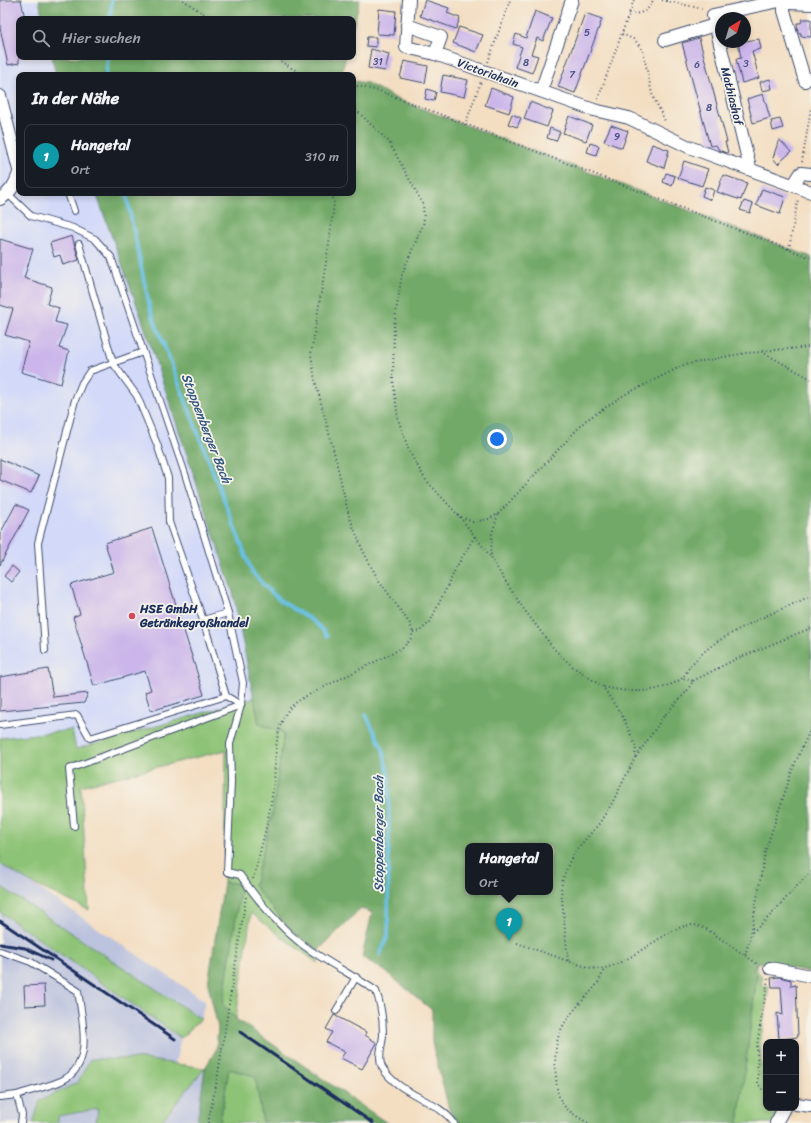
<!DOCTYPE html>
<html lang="de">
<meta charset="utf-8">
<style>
body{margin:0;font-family:Sriracha,sans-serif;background:#242831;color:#f1f3f6}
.controls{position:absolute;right:12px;bottom:12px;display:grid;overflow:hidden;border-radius:8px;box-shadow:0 2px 6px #0003}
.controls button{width:36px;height:36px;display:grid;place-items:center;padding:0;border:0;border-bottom:1px solid #363941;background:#171b24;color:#f1f3f6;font:20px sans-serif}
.compass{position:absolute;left:715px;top:12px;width:36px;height:36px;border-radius:50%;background:#171b24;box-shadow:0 2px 6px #0003;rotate:38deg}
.you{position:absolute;left:497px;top:439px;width:14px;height:14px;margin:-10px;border:3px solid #fff;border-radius:50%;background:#1a73e8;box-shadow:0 0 0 6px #1a73e833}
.badge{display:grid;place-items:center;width:26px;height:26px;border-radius:50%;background:#d1495b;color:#fff;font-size:13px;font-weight:700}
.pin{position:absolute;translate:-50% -33px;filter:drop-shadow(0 1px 2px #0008)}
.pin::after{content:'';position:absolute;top:21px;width:14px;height:12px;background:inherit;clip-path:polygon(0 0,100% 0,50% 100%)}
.popup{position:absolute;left:465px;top:843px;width:88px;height:52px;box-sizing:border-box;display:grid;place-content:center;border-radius:8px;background:#171b24;filter:drop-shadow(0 1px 3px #0005);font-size:13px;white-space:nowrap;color:#9ea1a6}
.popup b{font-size:15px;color:#f1f3f6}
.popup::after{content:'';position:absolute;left:50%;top:100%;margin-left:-8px;border:8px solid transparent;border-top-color:#171b24}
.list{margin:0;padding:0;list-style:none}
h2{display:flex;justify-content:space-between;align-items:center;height:52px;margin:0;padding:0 16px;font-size:17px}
h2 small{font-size:13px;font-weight:400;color:#9ea1a6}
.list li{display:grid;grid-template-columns:26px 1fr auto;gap:12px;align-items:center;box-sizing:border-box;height:64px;margin:0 8px 8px;padding:0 8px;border:1px solid #363941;border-radius:8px}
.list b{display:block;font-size:15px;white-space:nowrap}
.list p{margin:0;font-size:13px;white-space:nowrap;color:#9ea1a6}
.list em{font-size:13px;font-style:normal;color:#9ea1a6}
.icon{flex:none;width:22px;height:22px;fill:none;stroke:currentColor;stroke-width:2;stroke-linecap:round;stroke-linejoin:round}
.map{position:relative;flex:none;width:811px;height:1123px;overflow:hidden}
.search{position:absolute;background:#171b24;box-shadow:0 2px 6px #0003;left:16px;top:16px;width:340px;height:44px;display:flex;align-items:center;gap:10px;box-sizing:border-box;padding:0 14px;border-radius:8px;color:#9ea1a6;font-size:15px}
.panel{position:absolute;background:#171b24;box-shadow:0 2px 6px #0003;left:16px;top:72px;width:340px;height:124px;border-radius:8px}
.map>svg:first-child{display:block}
.built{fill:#d2d9f9}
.industrial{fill:#bcc3de}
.green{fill:#8dc376;stroke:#54796a}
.forest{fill:#72a967;stroke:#466c62;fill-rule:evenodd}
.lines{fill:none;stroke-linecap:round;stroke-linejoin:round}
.stream{stroke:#6ac1e7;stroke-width:3.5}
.building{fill:#cbb5ea}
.lane-casing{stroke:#3b496d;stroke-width:8}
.street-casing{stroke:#3b496d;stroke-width:14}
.path{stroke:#3b496d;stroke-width:2;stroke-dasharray:1 3;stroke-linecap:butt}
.lane{stroke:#fff;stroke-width:6}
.street{stroke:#fff;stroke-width:12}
.rail{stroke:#1b2f5e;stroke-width:3}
.poi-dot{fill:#d1495b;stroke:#f7f3e8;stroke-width:1.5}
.labels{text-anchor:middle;stroke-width:3.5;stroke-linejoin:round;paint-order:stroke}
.number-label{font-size:10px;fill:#475081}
.street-label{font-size:12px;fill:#1b2f5e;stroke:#f7f3e8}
.poi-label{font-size:12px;font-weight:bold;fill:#1b2f5e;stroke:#f7f3e8;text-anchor:start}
.water-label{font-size:13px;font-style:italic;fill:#2f5480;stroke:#f7f3e8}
</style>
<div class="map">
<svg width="811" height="1123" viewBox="0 0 811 1123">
<rect width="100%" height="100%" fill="#f7f3e8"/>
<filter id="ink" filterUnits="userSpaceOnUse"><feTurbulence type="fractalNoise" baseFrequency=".025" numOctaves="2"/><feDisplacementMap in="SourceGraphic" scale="8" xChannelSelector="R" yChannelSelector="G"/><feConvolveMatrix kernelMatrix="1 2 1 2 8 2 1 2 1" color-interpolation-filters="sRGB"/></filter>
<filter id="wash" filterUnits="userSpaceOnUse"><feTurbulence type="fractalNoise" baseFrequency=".012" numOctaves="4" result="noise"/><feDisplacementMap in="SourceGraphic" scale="16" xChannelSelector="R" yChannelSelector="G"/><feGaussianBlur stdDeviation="0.9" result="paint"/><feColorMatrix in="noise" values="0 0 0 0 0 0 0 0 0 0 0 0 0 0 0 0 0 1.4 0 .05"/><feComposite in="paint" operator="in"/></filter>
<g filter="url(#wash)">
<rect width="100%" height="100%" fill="#f3dec2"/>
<!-- built -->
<polygon class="built" points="0,0 38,0 42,19 19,19 19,57 51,57 55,75 19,75 19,193 96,193 140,314 233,593 255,698 75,749 72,730 0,738"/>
<!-- industrial -->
<g class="industrial">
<polygon points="0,864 31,883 205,1001 201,1019 0,886"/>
<polygon points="0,912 181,1038 175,1064 142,1059 78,1082 40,1101 33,1123 0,1123"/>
<polygon points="205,1068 197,1123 160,1123"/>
<polygon points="99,1109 96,1123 58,1123 58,1116"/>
</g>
<!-- green -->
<g class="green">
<polygon points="255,698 259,724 284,733 272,815 254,886 282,920 293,932 319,950 318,963 283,938 251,913 236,1019 223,1004 241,884 224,882 226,750 81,786 89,910 31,883 0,864 0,738 72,730 76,749"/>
<polygon points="0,886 201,1019 181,1038 0,912"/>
<polygon points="757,962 756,969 762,977 761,985 769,986 760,1045 763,1086 766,1087 766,1108 783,1108 775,1123 738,1123 757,975 753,970"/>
<polygon points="90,1059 142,1059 205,1068 160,1123 96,1123 98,1109 58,1116 58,1123 33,1123 40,1101 78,1082"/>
<polygon points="229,1069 255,1076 263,1123 220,1123"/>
</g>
<!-- forest -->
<g class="forest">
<polygon points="39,0 360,0 353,27 353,19 43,19"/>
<polygon points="52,57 346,57 341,75 56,75"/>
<path d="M353 81 367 83 397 99 811 257V972L757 962 753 970 757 975 738 1123H457L449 1109 432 1043V1010L385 971 362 957 372 913 361 908 319 950 293 932 282 920 254 886 272 815 284 733 259 724 233 593 140 314 96 193H353ZM468 846H550V892H468Z"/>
<polygon points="224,882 241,884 223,1004 236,1019 387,1123 263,1123 255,1076 229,1069 220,1123 197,1123 205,1068 216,1050 218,1028 208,984"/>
</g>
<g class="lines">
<!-- stream -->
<g class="stream">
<polyline points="110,19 112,0"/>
<polyline points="106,75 108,57"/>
<path d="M126 193 150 309 252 572C261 582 270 593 281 601 298 613 315 618 327 636"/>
<polyline points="366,715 383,749 389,778 388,935 380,955"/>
</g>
</g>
<g id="blocks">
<!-- building -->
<g class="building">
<polygon points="0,0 21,0 25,19 19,19 19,63 8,65 0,28"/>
<polygon points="425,0 449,8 447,13 460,18 456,29 420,16"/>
<polygon points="379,9 396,11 394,35 377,34"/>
<polygon points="535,11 552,18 543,41 537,38 531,54 538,56 532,73 515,67 522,47 513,44 516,34 526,38"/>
<polygon points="585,13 602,19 575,93 558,87"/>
<polygon points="802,19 811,19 811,37 801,36 801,33 798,33 797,23 801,23"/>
<polygon points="459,27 483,35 476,52 453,43"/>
<polygon points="367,37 376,37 376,47 366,46"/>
<polygon points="699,38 727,142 725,142 728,152 726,153 719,150 716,145 710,146 682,43"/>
<polygon points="759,39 761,49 752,51 759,78 742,83 736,59 741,58 738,42"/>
<polygon points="371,49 389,54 385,71 368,68"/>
<polygon points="404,61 428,66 425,83 400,78"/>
<polygon points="443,75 468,80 464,97 440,92"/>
<polygon points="770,79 772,89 762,91 760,82"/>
<polygon points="491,88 514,97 509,113 485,105"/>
<polygon points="427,89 436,92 434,101 425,99"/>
<polygon points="763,94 770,118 753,123 747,99"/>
<polygon points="530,102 553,111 547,127 524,119"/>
<polygon points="512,114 521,118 517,127 508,124"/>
<polygon points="569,116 592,125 586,141 563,133"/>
<polygon points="780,119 783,128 773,131 771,121"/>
<polygon points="611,125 628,131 622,148 604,141"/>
<polygon points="550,128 560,132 556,141 547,138"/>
<polygon points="779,139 791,152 778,164 773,158"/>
<polygon points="590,143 599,146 596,155 587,152"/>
<polygon points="652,144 669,150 664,168 646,161"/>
<polygon points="684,161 708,169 702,186 678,178"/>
<polygon points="666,173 675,176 672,186 663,182"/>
<polygon points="723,175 747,183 741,200 717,192"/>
<polygon points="705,187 714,190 711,200 702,196"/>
<polygon points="762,189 785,197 780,214 756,205"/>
<polygon points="744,201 753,204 750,213 740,210"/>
<polygon points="72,236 79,260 63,265 60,255 54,257 50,243"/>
<polygon points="0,239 33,249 24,278 52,287 47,304 59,308 55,322 67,325 59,348 69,351 61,384 21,372 29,342 5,335 13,309 0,305"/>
<polygon points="0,459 39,476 31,493 0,480"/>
<polygon points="16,504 29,510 0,565 0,534"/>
<polygon points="152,528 204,695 151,711 145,692 151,690 145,671 94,686 73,617 80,614 71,585 114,572 105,543"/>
<polygon points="12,566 19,572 11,582 4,576"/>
<polygon points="48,669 53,697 88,693 84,703 0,711 0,677"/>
<polygon points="779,977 791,980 791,986 796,985 798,1037 779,1039 777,1013 783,1015 781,987 772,987 771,978"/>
<polygon points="44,985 45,1005 25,1006 24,986"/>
<polygon points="334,1015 366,1032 365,1035 377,1043 362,1069 341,1058 345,1052 326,1042 332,1032 326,1029"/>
</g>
</g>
</g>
<g filter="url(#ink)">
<use href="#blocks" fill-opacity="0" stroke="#3b496d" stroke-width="1"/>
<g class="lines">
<!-- lane casing -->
<g class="lane-casing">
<g id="lane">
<polyline points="68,193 74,211"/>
<path d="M8 194 31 216 73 228 95 239 111 257 186 477 228 613 243 683 241 705 230 744 231 782 227 872 240 875C257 899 280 928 303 945 326 962 353 975 376 991 381 1005 383 1019 383 1034 383 1043 377 1058 382 1067 398 1095 437 1099 454 1123"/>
<polyline points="79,244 113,363 137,396 157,444 168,478 169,522 203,620 226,696 241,705"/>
<polyline points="203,620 228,613"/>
<polyline points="45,650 38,543 75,400 82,383 90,371 143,352"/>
<polyline points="0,725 77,715 90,738 226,696"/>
<polyline points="74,826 69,769 241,705"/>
<path d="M0 951 31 962 78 991C82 1019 95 1066 61 1081 47 1087 31 1090 17 1095L22 1115 21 1123"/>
<polyline points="336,1011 356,977"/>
<polyline points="0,1097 17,1095"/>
</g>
</g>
<!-- street casing -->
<g class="street-casing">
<g id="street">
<polyline points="409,0 406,47 435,54 594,110 629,118 689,147 811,192"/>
<polyline points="784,0 784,11 805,81"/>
<polyline points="784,0 790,3 811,4"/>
<polyline points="407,25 441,37 435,54"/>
<polyline points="665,40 715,25"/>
<polyline points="541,91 572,0"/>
<polyline points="0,96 19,170"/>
<polyline points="750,168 713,15 784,0"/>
<polyline points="794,184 801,173 811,174"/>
<path d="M0 199C11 192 15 185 19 173"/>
<polyline points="770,968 811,976"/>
<polyline points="796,1104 811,1106"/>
<polyline points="776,1123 784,1108"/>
</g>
</g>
<!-- path -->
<g class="path">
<polyline points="183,0 212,19"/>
<polyline points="662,0 704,9"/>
<path d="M629 13C641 15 649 11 653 0"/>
<polyline points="622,34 635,40 643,51 652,94 666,123"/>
<polyline points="274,57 303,75"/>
<polyline points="488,62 510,0"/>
<polyline points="353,85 380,91 811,258"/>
<polyline points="598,99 634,0"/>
<path d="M353 107 389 142 423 204 424 222 402 274 394 326 393 379 398 419 409 451 425 479 459 516 473 522 489 519 498 514 492 534 491 557 500 573 523 608 554 649 572 666 603 687 624 719 636 747 635 758 611 805 598 825 577 849 570 860 563 878 561 889 568 961C579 964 594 971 605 968 632 962 668 927 690 925 697 925 702 927 708 930L759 965"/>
<polyline points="465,125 481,81"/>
<polyline points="802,162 811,108"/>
<polyline points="789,249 798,199"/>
<polyline points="763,351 811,347"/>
<polyline points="498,514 585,421 624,395 684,365 745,353 762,352 811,379"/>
<polyline points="460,517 490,556"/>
<polyline points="413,632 420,631 430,622 457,566 475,536"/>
<polyline points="693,681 734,660 811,628"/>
<path d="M604 687C629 693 658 694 681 679 685 676 688 668 692 664 702 653 712 644 725 637 752 621 782 609 811 596"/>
<polyline points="636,757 664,716 687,691 693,681 682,678"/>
<path d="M253 879C261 849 269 819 273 789 277 764 272 731 289 709 298 698 316 692 328 685 353 673 377 661 402 648 411 640 415 636 410 624L378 579 363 551 349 516 334 452 315 380 311 354 329 244 334 203 332 193"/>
<path d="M752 932C774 915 790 891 811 872"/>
<polyline points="517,943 568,961"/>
<polyline points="745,955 750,939 765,852 793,768 811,728"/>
<polyline points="766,1091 762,1089 758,1084 757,1045 768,979"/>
<polyline points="208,1123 217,1080 246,897"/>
<path d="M588 1123C564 1109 557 1104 556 1076 553 1039 559 1026 584 999 594 988 599 984 604 969"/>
</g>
<!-- lane -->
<use href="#lane" class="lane"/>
<!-- street -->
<use href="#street" class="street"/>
<!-- rail -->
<g class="rail">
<polyline points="0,921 175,1039"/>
<polyline points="0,944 25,948 51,960"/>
<polyline points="240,1032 373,1123"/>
</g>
</g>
</g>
<!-- markers -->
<circle class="poi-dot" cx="132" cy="616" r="4"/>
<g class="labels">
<!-- number labels -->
<g class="number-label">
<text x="587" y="36">5</text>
<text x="378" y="65">31</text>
<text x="526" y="66">8</text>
<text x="746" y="67">3</text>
<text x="697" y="68">6</text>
<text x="572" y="78">7</text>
<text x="709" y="111">8</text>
<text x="617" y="140">9</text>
</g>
<!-- street labels -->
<g class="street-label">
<text transform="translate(488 73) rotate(20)" y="4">Victoriahain</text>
<text transform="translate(732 96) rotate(76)" y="4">Mathiashof</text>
</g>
<!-- poi labels -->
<g class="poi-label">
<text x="140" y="613">HSE GmbH<tspan x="140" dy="14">Getränkegroßhandel</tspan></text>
</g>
<!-- water labels -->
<g class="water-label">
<text transform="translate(207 428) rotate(69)" y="5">Stoppenberger Bach</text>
<text transform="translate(378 834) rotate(-90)" y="5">Stoppenberger Bach</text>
</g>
</g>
</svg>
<div class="controls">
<button>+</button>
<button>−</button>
</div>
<svg class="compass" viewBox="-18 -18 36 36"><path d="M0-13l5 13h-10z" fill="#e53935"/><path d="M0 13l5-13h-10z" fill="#9ea1a6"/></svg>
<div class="you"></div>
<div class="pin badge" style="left:509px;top:941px;background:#0f9aa8">1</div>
<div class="popup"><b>Hangetal</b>Ort</div>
<div class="search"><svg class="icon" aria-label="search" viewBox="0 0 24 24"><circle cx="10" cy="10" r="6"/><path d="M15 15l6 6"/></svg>Hier suchen</div>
<section class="panel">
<h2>In der Nähe<small></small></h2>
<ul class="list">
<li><span class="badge" style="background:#0f9aa8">1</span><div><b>Hangetal</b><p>Ort</p></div><em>310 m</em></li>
</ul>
</section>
</div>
